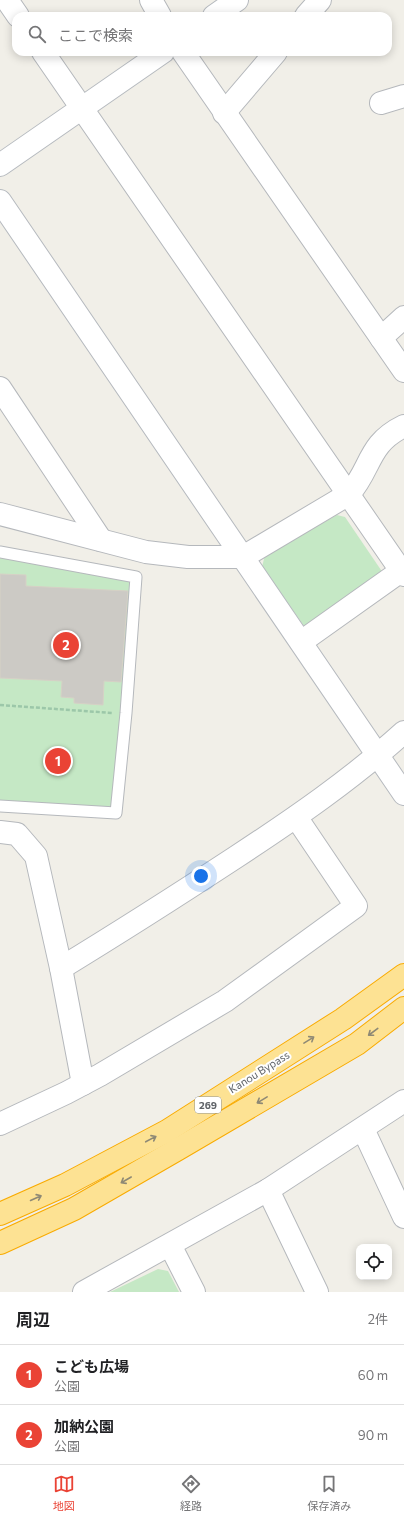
<!DOCTYPE html>
<html lang="ja">
<meta charset="utf-8">
<style>
body{margin:0;font-family:Commissioner,"Noto Sans JP",sans-serif;background:#f2f2f2;color:#202124}
.controls{position:absolute;right:12px;bottom:12px;display:grid;overflow:hidden;border-radius:8px;box-shadow:0 2px 10px #0003}
.controls button{width:36px;height:36px;display:grid;place-items:center;padding:0;border:0;border-bottom:1px solid #e0e0e0;background:#fff;color:#202124;font:20px sans-serif}
.you{position:absolute;left:201px;top:876px;width:14px;height:14px;margin:-10px;border:3px solid #fff;border-radius:50%;background:#1a73e8;box-shadow:0 0 0 6px #1a73e833}
.badge{display:grid;place-items:center;width:26px;height:26px;border-radius:50%;background:#ea4335;color:#fff;font-size:13px;font-weight:700}
.pin{position:absolute;translate:-50% -50%;border:2px solid #fff;box-shadow:0 1px 4px #0006}
.list{margin:0;padding:0;list-style:none}
h2{display:flex;justify-content:space-between;align-items:center;height:52px;margin:0;padding:0 16px;font-size:17px}
h2 small{font-size:13px;font-weight:400;color:#757577}
.list li{display:grid;grid-template-columns:26px 1fr auto;gap:12px;align-items:center;box-sizing:border-box;height:60px;padding:0 16px;border-top:1px solid #e0e0e0}
.list b{display:block;font-size:15px;white-space:nowrap}
.list p{margin:0;font-size:13px;white-space:nowrap;color:#757577}
.list em{font-size:13px;font-style:normal;color:#757577}
.icon{flex:none;width:22px;height:22px;fill:none;stroke:currentColor;stroke-width:2;stroke-linecap:round;stroke-linejoin:round}
.map{position:relative;flex:none;width:404px;height:1292px;overflow:hidden}
.search{position:absolute;background:#fff;box-shadow:0 2px 10px #0003;left:12px;right:12px;top:12px;height:44px;display:flex;align-items:center;gap:10px;box-sizing:border-box;padding:0 14px;border-radius:12px;color:#757577;font-size:15px}
.sheet{height:172px;background:#fff}
nav{display:flex;justify-content:space-around;align-items:center;box-sizing:border-box;height:56px;border-top:1px solid #e0e0e0;background:#fff;font-size:11px;color:#757577}
nav a{display:grid;justify-items:center;gap:2px}
nav .on{color:#ea4335}
.map>svg:first-child{display:block}
.green{fill:#c5e8c5}
.building{fill:#cccac5;stroke:#d6d1c6}
.lines{fill:none;stroke-linecap:round;stroke-linejoin:round}
.lane-casing{stroke:#b5b8bc;stroke-width:13}
.street-casing{stroke:#b5b8bc;stroke-width:24}
.secondary-casing{stroke:#b6babf;stroke-width:24}
.highway-casing{stroke:#f9ab00;stroke-width:24}
.path{stroke:#9cc7a9;stroke-width:2.5;stroke-dasharray:4 2;stroke-linecap:butt}
.lane{stroke:#fff;stroke-width:11}
.street{stroke:#fff;stroke-width:22}
.secondary{stroke:#fff;stroke-width:22}
.highway{stroke:#fde293;stroke-width:22}
.oneway{stroke:#8e8975}
.labels{text-anchor:middle;stroke-width:4;stroke-linejoin:round;paint-order:stroke}
.shield{fill:#fff;stroke:#8f9295;stroke-width:1}
.shield-label{font-size:10px;font-weight:bold;fill:#5f6368}
.street-label{font-size:11px;fill:#5f6368;stroke:#fff}
</style>
<div class="map">
<svg width="404" height="1292" viewBox="0 0 404 1292">
<rect width="100%" height="100%" fill="#f1efe8"/>
<!-- green -->
<g class="green">
<polygon points="337,515 345,517 383,573 304,626 262,567 265,555"/>
<polygon points="0,552 136,577 116,813 0,806"/>
<polygon points="158,1269 168,1271 179,1292 110,1292"/>
</g>
<!-- building -->
<polygon class="building" points="0,574 26,575 26,586 128,591 121,682 104,681 103,705 74,703 74,698 61,697 62,681 0,678"/>
<g class="lines">
<!-- lane casing -->
<g class="lane-casing">
<polyline id="lane" points="0,552 136,577 126,713 116,813 0,806"/>
</g>
<!-- street casing -->
<g class="street-casing">
<g id="street">
<polyline points="7,0 18,16"/>
<polyline points="151,0 160,16"/>
<polyline points="306,16 320,0"/>
<polyline points="43,52 404,575"/>
<polyline points="183,52 404,371"/>
<polyline points="381,103 404,96"/>
<polyline points="224,113 276,52"/>
<polyline points="381,338 404,317"/>
<polyline points="0,388 101,540"/>
<path d="M0 514 146 552 188 557H243L349 494C372 468 367 444 404 426"/>
<polyline points="301,642 401,571"/>
<polyline points="0,832 17,834 36,856 61,968 83,1084"/>
<path d="M61 968C120 932 178 895 236 857 294 819 352 779 404 732"/>
<polyline points="0,1124 66,1093 100,1075 225,1001 356,906 296,817"/>
<polyline points="363,1129 404,1217"/>
<polyline points="268,1190 317,1292"/>
<polyline points="170,1245 194,1292"/>
<polyline points="84,1292 268,1190 404,1101"/>
</g>
</g>
<!-- secondary casing -->
<g class="secondary-casing">
<g id="secondary">
<polyline points="214,16 237,0"/>
<polyline points="0,165 163,52"/>
<polyline points="0,201 404,794"/>
</g>
</g>
<!-- highway casing -->
<g class="highway-casing">
<g id="highway">
<polyline points="0,1214 65,1185 167,1131 343,1019 404,975"/>
<polyline points="0,1243 74,1209 178,1149 357,1044 404,1008"/>
</g>
</g>
<!-- path -->
<polyline class="path" points="0,705 112,713"/>
<!-- lane -->
<use href="#lane" class="lane"/>
<!-- street -->
<use href="#street" class="street"/>
<!-- secondary -->
<use href="#secondary" class="secondary"/>
<!-- highway -->
<use href="#highway" class="highway"/>
</g>
<!-- one-way arrows -->
<defs><path id="oneway-shaft" d="M-6 0H5M1.5-3L5.5 0L1.5 3" fill="none" stroke-width="1.6" stroke-linecap="round" stroke-linejoin="round"/></defs>
<g class="oneway">
<use href="#oneway-shaft" transform="translate(373 1032) rotate(143)"/>
<use href="#oneway-shaft" transform="translate(309 1040) rotate(-32)"/>
<use href="#oneway-shaft" transform="translate(262 1100) rotate(149)"/>
<use href="#oneway-shaft" transform="translate(151 1139) rotate(-28)"/>
<use href="#oneway-shaft" transform="translate(126 1180) rotate(150)"/>
<use href="#oneway-shaft" transform="translate(36 1198) rotate(-24)"/>
</g>
<g class="labels">
<!-- shield labels -->
<rect class="shield" x="195" y="1097" width="26" height="16" rx="3"/>
<g class="shield-label">
<text x="208" y="1109">269</text>
</g>
<!-- street labels -->
<g class="street-label">
<text transform="translate(259 1072) rotate(-32)" y="4">Kanou Bypass</text>
</g>
</g>
</svg>
<div class="controls">
<button><svg class="icon" aria-label="locate" viewBox="0 0 24 24"><circle cx="12" cy="12" r="6"/><path d="M12 2v4M12 18v4M2 12h4M18 12h4"/></svg></button>
</div>
<div class="you"></div>
<div class="pin badge" style="left:58px;top:761px">1</div>
<div class="pin badge" style="left:66px;top:645px">2</div>
<div class="search"><svg class="icon" aria-label="search" viewBox="0 0 24 24"><circle cx="10" cy="10" r="6"/><path d="M15 15l6 6"/></svg>ここで検索</div>
</div>
<section class="sheet">
<h2>周辺<small>2件</small></h2>
<ul class="list">
<li><span class="badge">1</span><div><b>こども広場</b><p>公園</p></div><em>60 m</em></li>
<li><span class="badge">2</span><div><b>加納公園</b><p>公園</p></div><em>90 m</em></li>
</ul>
</section>
<nav>
<a class="on"><svg class="icon" aria-label="map" viewBox="0 0 24 24"><path d="M3 6l6-2 6 2 6-2v14l-6 2-6-2-6 2zM9 4v14M15 6v14"/></svg>地図</a>
<a><svg class="icon" aria-label="directions" viewBox="0 0 24 24"><path d="M12 3l9 9-9 9-9-9zM9 14v-3h6M13 9l2 2-2 2"/></svg>経路</a>
<a><svg class="icon" aria-label="saved" viewBox="0 0 24 24"><path d="M7 4h10v16l-5-4-5 4z"/></svg>保存済み</a>
</nav>
